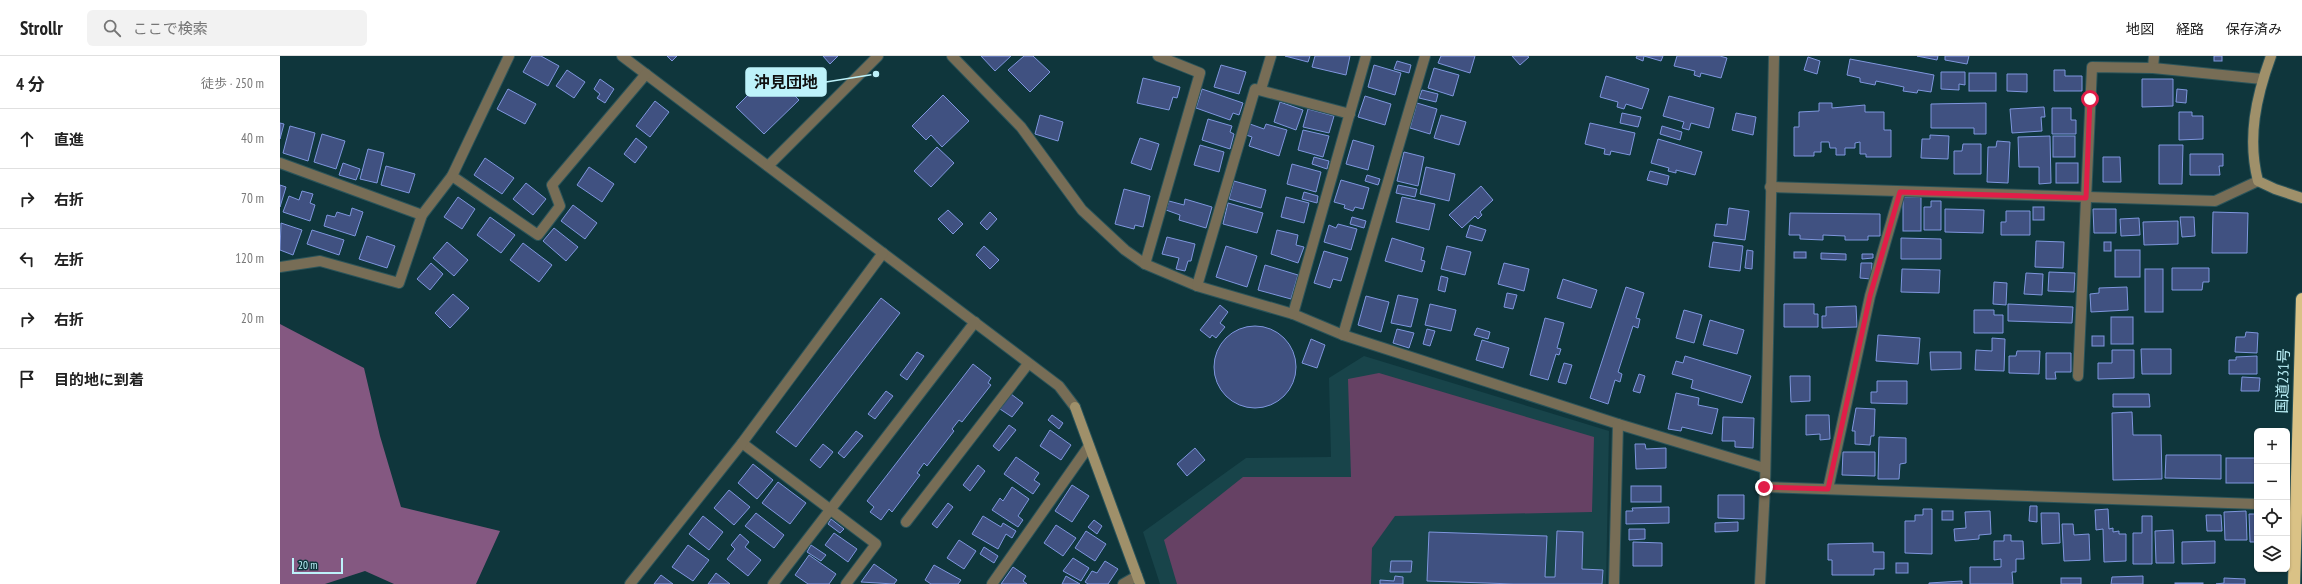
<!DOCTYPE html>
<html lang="ja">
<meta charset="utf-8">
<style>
body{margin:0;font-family:"PT Sans Narrow","Noto Sans JP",sans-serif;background:#f2f2f2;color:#222}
.controls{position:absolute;right:12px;bottom:12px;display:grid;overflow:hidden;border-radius:6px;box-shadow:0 1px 3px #0004}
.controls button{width:36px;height:36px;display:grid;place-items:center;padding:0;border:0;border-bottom:1px solid #e0e0e0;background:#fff;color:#222;font:20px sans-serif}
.scale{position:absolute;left:12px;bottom:10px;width:51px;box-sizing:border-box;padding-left:4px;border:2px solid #bdf2fa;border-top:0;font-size:11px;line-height:14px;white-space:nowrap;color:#bdf2fa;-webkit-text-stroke:3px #0f363c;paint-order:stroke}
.stop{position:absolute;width:12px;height:12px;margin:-9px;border:3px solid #e11d48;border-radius:50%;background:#fff}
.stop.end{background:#e11d48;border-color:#fff;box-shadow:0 1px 4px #0008}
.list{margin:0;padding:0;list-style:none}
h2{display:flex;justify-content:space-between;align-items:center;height:52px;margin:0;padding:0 16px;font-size:17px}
h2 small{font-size:13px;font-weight:400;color:#767676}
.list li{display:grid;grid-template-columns:26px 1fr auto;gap:12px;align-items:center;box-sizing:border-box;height:60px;padding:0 16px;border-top:1px solid #e0e0e0}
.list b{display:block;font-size:15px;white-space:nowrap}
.list em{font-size:13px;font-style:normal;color:#767676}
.icon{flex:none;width:22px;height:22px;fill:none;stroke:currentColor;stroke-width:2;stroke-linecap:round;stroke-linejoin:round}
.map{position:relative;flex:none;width:2022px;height:528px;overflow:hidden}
header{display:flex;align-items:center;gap:24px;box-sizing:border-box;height:56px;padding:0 20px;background:#fff;border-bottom:1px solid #e0e0e0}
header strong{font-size:19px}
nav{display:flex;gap:22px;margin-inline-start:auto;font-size:14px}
.search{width:280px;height:36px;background:#f2f2f2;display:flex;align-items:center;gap:10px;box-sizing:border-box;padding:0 14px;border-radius:6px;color:#767676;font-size:15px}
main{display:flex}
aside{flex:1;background:#fff}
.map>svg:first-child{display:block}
.built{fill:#18444a}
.green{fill:#664164}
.forest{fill:#845881}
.building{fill:#405181;stroke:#7e96dd}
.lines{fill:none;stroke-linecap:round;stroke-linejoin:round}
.street-casing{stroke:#2b545a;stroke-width:12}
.secondary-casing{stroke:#2b545a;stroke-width:12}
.highway-casing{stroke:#2b545a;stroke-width:14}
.street{stroke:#776d56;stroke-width:10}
.secondary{stroke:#9f906a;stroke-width:10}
.highway{stroke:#dac286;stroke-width:12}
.route{stroke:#e11d48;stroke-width:5}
.labels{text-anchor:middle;stroke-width:3.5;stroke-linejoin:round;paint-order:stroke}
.street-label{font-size:15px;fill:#bdf2fa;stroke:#0f363c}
.leader{fill:none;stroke:#bdf2fa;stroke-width:1.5}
.callout-dot{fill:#bdf2fa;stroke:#0f363c;stroke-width:1.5}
.callout{fill:#bdf2fa;stroke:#bdf2fa;stroke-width:1.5}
.callout-label{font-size:16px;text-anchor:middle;font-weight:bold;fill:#111}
</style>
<header>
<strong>Strollr</strong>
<div class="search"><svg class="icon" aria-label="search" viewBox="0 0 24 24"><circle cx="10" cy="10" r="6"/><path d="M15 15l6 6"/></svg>ここで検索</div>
<nav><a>地図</a><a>経路</a><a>保存済み</a></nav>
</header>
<main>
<aside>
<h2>4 分<small>徒歩 · 250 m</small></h2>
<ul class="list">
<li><svg class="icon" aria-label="ahead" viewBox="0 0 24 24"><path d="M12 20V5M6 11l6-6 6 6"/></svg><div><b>直進</b></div><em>40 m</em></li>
<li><svg class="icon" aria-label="right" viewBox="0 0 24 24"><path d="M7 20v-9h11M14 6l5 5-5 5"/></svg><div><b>右折</b></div><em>70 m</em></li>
<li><svg class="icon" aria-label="left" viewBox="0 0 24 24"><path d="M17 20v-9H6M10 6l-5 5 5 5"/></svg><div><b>左折</b></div><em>120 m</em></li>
<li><svg class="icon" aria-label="right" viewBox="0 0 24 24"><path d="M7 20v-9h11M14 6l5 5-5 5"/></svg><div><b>右折</b></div><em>20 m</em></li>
<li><svg class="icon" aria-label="arrive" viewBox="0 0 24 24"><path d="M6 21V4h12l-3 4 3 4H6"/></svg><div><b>目的地に到着</b></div></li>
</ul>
</aside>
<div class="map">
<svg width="2022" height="528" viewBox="0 0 2022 528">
<rect width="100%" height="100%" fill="#0f363c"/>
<!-- built -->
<polygon class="built" points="1084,300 1329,375 1326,528 880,528 863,476 966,402 1051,401 1049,322"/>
<!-- green -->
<polygon class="green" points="1099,317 1314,381 1312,456 1115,460 1092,492 1091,528 897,528 884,484 963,421 1071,421 1068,323"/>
<!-- forest -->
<polygon class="forest" points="0,268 84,312 100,380 121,451 220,475 196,528 114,528 85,515 45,528 0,528"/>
<!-- building -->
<g class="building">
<polygon points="252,0 261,0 279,10 268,30 243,16"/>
<polygon points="387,0 397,0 392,5"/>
<polygon points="543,0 558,0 550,8"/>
<polygon points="701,0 731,0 715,15"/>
<polygon points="744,0 753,0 770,16 750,36 728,14"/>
<polygon points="1005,0 1030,0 1028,6"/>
<polygon points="1035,0 1070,0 1066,19 1032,11"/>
<polygon points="1161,0 1195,0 1190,17 1158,7"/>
<polygon points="1232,0 1247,0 1249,1 1240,9"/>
<polygon points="1357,0 1383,0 1381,5 1364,0 1363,5 1356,2"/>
<polygon points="1397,0 1440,0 1447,2 1441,22 1421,17 1420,21 1414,19 1415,15 1394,10"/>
<polygon points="1637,0 1658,0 1657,4"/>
<polygon points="1665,0 1689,0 1687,8 1665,4"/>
<rect x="1934" y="0" width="8" height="5"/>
<polygon points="1528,1 1540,5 1537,18 1524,14"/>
<polygon points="1570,3 1654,19 1651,36 1638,34 1637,37 1623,35 1624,31 1596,25 1595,29 1580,26 1580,22 1567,19"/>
<polygon points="1117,5 1131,9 1129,17 1114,13"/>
<polygon points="941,9 966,16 959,38 934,31"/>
<polygon points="1094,9 1121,17 1115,39 1088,31"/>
<polygon points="1154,12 1179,19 1173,40 1148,32"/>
<polygon points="287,14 305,26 294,42 276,30"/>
<polygon points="1774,14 1785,14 1785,20 1802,20 1802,35 1774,35"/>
<polygon points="491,16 519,44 484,78 456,51"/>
<polygon points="1661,16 1685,16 1685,29 1679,28 1679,34 1661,33"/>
<rect x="1689" y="17" width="27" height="18"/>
<polygon points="1727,18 1747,18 1747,36 1727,35"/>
<polygon points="1326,20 1369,33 1362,53 1346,48 1344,53 1337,51 1338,46 1320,41"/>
<polygon points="863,22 900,31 897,42 893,41 889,54 857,47"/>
<polygon points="320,23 334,33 325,47 317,42 320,38 314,33"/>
<polygon points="1862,23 1893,23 1893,50 1862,51"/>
<polygon points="228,33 256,48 245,68 217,53"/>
<polygon points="922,33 963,47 959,59 953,57 950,64 916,52"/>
<polygon points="1897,33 1907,34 1906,47 1896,46"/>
<polygon points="1142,34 1158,38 1156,46 1139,42"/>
<polygon points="663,39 689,65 662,91 651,79 646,84 632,70"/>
<polygon points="1085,40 1111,48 1105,69 1078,61"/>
<polygon points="1389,40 1434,52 1429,72 1411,67 1409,74 1402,72 1404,66 1383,60"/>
<polygon points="375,45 389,56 370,81 356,70"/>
<polygon points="1000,46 1023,54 1016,74 994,66"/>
<polygon points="1137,47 1157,53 1150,78 1130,72"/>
<polygon points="1539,47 1552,47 1552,52 1585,49 1585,56 1604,56 1604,74 1611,74 1611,101 1586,101 1586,98 1580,98 1580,86 1575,87 1575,92 1565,92 1565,99 1556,99 1556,92 1550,92 1549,86 1541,86 1541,96 1534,96 1534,100 1514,100 1514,71 1519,71 1519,56 1539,55"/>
<polygon points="1706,47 1706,78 1694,78 1694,72 1651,72 1651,48"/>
<polygon points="1764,51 1765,61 1761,61 1762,75 1732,77 1730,53"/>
<polygon points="1772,52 1791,52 1791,64 1796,64 1796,78 1772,78"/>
<polygon points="1028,53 1054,60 1049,77 1023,71"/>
<polygon points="1899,56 1912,56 1912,60 1923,60 1923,83 1899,84"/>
<polygon points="1342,57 1361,61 1358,71 1340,67"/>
<polygon points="1456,57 1476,61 1473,79 1452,74"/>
<polygon points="760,59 783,66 778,85 755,78"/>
<polygon points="1161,59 1186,66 1179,89 1154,82"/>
<polygon points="928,63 952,70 950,76 954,78 950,93 922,84"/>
<polygon points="0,67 4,68 0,83"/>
<polygon points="1310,67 1355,77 1350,99 1331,95 1330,99 1324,98 1325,93 1305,88"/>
<polygon points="970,68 984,73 986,68 1007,74 999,100 969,90 972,81 966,79"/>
<polygon points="10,70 35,77 28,105 3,97"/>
<polygon points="1382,70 1402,76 1400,84 1380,78"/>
<polygon points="1023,74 1049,80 1043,101 1018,94"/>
<polygon points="42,78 65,85 56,113 34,106"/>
<polygon points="1650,79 1669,80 1668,103 1641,102 1642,83 1650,83"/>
<polygon points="1770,80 1771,127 1759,128 1759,111 1739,111 1738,81"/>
<rect x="1773" y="80" width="22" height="21"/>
<polygon points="356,82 367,91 355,107 344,98"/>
<polygon points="860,82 879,88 871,114 851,107"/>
<polygon points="1378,83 1422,96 1415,119 1396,114 1396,117 1388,115 1389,112 1371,107"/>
<polygon points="1073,84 1094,90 1088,114 1066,108"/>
<polygon points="1717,85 1730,86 1728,127 1707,126 1708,91 1716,91"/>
<polygon points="1683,88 1701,88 1701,118 1674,118 1674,95 1682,95"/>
<polygon points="920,89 944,96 939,116 914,109"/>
<polygon points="1879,89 1903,89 1902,128 1879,128"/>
<polygon points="657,91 674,107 651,131 634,115"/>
<polygon points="88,93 104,97 97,127 80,123"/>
<polygon points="1124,96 1144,101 1138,130 1117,125"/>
<polygon points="1910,98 1943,98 1943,110 1939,110 1940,119 1910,119"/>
<polygon points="1034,101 1049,105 1047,113 1032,108"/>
<polygon points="1823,101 1840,101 1841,126 1823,126"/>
<polygon points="205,102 234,122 222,138 194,119"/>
<polygon points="63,107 80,113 76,124 59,119"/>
<rect x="1776" y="107" width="22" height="20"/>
<polygon points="1012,108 1041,116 1036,136 1007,128"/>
<polygon points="106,110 135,118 129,137 101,129"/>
<polygon points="309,111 334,128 322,146 297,129"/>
<polygon points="1146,111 1175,118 1169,145 1140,138"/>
<polygon points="1370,115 1389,120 1387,129 1367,124"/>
<polygon points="1087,119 1100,123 1098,129 1085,125"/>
<polygon points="1061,124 1089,132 1083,153 1075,151 1073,155 1064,152 1065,149 1054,146"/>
<polygon points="954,125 986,134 981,152 949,143"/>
<polygon points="246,127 266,143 253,159 233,143"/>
<polygon points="0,129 6,131 0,151"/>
<polygon points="1118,129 1137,133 1135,141 1116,137"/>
<polygon points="1201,130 1213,144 1200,156 1202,159 1198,163 1195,160 1182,172 1169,159"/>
<polygon points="844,133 870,140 863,171 855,169 854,173 835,168"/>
<polygon points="22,135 33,138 30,147 35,149 30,165 3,156 9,140 19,144"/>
<polygon points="1024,136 1038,140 1037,147 1022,143"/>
<polygon points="178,141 195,153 182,173 164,161"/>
<polygon points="1006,141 1029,147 1024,167 1001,161"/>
<polygon points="1122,141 1155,148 1149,174 1116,166"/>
<rect x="1623" y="141" width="18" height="34"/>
<polygon points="905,143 932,151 926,172 899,164 900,159 886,154 889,145 904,149"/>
<polygon points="1651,145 1661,145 1661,174 1644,174 1644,151 1651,151"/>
<polygon points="948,147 983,157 977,177 943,168"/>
<polygon points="293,149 317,167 305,183 281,165"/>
<rect x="1753" y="151" width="11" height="13"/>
<polygon points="72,152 83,156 75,180 44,170 47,159 55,161 57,156 70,160"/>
<polygon points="1449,152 1469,155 1465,184 1434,180 1436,168 1447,169"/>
<polygon points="1665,153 1704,154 1703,177 1665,176"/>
<polygon points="1813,153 1836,153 1836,177 1814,177"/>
<polygon points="668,154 683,168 673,178 658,163"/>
<polygon points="1726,155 1750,155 1750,179 1721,179 1721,166 1726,166"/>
<polygon points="710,156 717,163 707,174 700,167"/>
<polygon points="1933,156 1968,157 1967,197 1932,197"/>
<polygon points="1510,157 1600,158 1600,180 1588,180 1588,184 1565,184 1565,180 1543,179 1543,184 1520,183 1520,179 1509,179"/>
<polygon points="210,161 235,179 221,197 197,179"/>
<polygon points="1072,161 1086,165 1084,172 1070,168"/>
<polygon points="1900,161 1914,161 1915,180 1902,181"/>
<polygon points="1859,162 1860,179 1841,180 1840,163"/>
<polygon points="1898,165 1898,188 1864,189 1863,166"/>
<polygon points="1,167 22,174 13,199 0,194"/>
<polygon points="1058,168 1077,173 1071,194 1044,186 1049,169 1056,172"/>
<polygon points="1190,169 1206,174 1202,185 1186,181"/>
<polygon points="274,172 298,191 286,205 263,185"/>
<polygon points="32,174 64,184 59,199 27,188"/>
<polygon points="997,174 1018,179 1016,189 1024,191 1018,207 991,198"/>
<polygon points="87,180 115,190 107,212 79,203"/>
<polygon points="887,181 915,188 911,205 908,205 905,215 896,213 899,202 882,198"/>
<polygon points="1112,182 1144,192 1141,204 1145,205 1142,216 1105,205"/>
<polygon points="1621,182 1661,183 1661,203 1621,203"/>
<polygon points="1756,185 1784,186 1783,212 1755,211"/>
<polygon points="167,186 188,204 174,220 153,202"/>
<polygon points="1433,186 1463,190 1460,215 1429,211"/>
<rect x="1824" y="186" width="7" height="9"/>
<polygon points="243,187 272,209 259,226 230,204"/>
<polygon points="704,190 719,204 710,213 696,199"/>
<polygon points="946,190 977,200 967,231 936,221"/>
<polygon points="1167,190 1191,196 1185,219 1161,213"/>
<polygon points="1467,194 1473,195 1472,213 1465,212"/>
<rect x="1835" y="194" width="25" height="27"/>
<polygon points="1044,195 1068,202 1061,225 1053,223 1050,232 1034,227"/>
<rect x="1514" y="196" width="12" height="6"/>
<polygon points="1541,197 1566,198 1566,204 1541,203"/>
<polygon points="1582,198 1593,198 1593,202 1582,203"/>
<polygon points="151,207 163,218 150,234 137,223"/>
<polygon points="1224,207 1249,213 1244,235 1218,228"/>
<polygon points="1581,207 1592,207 1591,223 1580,222"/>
<polygon points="985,209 1018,219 1011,243 978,234"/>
<polygon points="1892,212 1929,212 1929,226 1923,226 1922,234 1892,234"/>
<polygon points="1622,213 1660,214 1659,237 1621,236"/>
<rect x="1865" y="213" width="18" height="43"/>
<polygon points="1769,216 1795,217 1794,236 1768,235"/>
<polygon points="1746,217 1763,218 1762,239 1744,238"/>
<polygon points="1161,220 1168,222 1165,236 1158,234"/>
<polygon points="1283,223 1317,234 1311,252 1277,242"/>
<polygon points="1714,226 1727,227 1726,249 1713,248"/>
<polygon points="1346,231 1364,237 1356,262 1360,263 1358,272 1353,270 1338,316 1342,318 1340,326 1335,324 1328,348 1310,342"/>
<polygon points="1847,231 1848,254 1811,256 1810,238 1819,237 1819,232"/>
<polygon points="1227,237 1237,239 1233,253 1224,251"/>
<polygon points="173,238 189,252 170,272 155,257"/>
<polygon points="1118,239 1138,243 1131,271 1111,267"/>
<polygon points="1086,240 1109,246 1101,276 1078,269"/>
<polygon points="601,242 620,257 516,391 496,376"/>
<polygon points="1150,248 1176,254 1171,275 1145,269"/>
<polygon points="1504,248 1534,248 1534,258 1538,258 1538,271 1504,271"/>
<polygon points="1728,248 1793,251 1792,267 1728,265"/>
<polygon points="940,249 948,256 940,267 945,271 936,282 932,279 930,282 920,274"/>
<polygon points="1576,250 1577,271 1542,272 1542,260 1546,260 1546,251"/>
<polygon points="1404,254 1422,259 1414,287 1396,282"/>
<polygon points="1694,254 1714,254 1714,259 1723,259 1723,277 1694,277"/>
<rect x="1831" y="261" width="22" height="27"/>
<polygon points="1265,262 1284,267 1277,292 1281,293 1279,299 1276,298 1268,324 1250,319"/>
<polygon points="1430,264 1464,274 1457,298 1423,289"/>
<circle cx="975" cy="311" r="41"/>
<polygon points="1197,272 1210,276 1208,283 1194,279"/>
<polygon points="1117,273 1134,277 1129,292 1113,287"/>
<polygon points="1147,273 1155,275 1150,290 1143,288"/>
<polygon points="1966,276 1978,277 1977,297 1955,296 1956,281 1965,281"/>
<polygon points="1598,279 1640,282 1638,308 1596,305"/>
<rect x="1812" y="280" width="12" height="10"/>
<polygon points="1712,282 1725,283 1724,315 1695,314 1696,294 1712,295"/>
<polygon points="1031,283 1045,289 1037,312 1022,307"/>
<polygon points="1202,284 1229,292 1223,312 1196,304"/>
<polygon points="1861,293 1891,293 1891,318 1862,318"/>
<polygon points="1832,294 1854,294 1854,322 1818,323 1818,307 1832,307"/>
<polygon points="1737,295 1760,295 1759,318 1729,317 1729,300 1736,300"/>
<polygon points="637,296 644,300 627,324 620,319"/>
<polygon points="1650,296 1681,296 1681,313 1651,314"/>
<polygon points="1766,297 1791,297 1791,316 1775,316 1776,323 1766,323"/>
<polygon points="1405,300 1471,320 1462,347 1411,332 1413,324 1392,318 1396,305 1403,307"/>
<polygon points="1977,300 1977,318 1949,318 1949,304 1956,304 1956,301"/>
<polygon points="1284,307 1292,309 1286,328 1278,326"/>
<polygon points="693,308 711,322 708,327 711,329 682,366 679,364 672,373 674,375 647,410 644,407 637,417 640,419 612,456 609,453 601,464 590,456 594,451 587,445"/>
<polygon points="1359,318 1365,320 1360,337 1353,335"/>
<polygon points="1510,320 1530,320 1530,345 1511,346"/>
<polygon points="1962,321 1980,322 1979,335 1961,335"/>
<polygon points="1597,325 1627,325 1627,348 1591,347 1591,336 1597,336"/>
<polygon points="606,335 613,340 595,363 588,358"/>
<polygon points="1396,337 1419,342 1418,349 1438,353 1432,378 1402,371 1401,375 1388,373"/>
<polygon points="731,338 743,347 732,361 720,353"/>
<polygon points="1833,338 1869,338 1870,351 1833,351"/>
<polygon points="1576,352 1595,353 1594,380 1591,380 1590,389 1575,388 1575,375 1572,375"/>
<polygon points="1852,356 1853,379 1881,379 1882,423 1833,424 1832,357"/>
<polygon points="772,359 783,367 779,373 768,364"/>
<polygon points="1526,359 1549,359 1550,383 1540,384 1540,378 1526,379"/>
<polygon points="1443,361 1474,362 1473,392 1455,391 1455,385 1442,385"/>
<polygon points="729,369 736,374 719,395 713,390"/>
<polygon points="770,374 791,389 781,404 760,390"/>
<polygon points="576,375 583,380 564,402 558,397"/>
<polygon points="1599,381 1626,382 1626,407 1620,408 1619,423 1598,423"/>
<polygon points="543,388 553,396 540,412 530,404"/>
<polygon points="1355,388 1365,388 1366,393 1386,392 1386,412 1356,413"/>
<polygon points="915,392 925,404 907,420 897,408"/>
<polygon points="1563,396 1595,396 1595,420 1562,419"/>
<polygon points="1886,399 1941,399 1941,423 1885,422"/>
<polygon points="736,401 759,417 754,424 760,428 753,438 724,418"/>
<rect x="1946" y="402" width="31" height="25"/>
<polygon points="473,408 493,424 477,443 458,427"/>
<polygon points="698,409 705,415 690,435 683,429"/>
<polygon points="498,426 526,447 510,468 482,447"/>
<polygon points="792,429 809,440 792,466 775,455"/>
<rect x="1351" y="430" width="30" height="16"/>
<polygon points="732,431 749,443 738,460 743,464 738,471 712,454 720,442 723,445"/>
<polygon points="449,434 470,451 454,469 434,452"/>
<polygon points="1438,439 1464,439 1464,463 1438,462"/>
<polygon points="668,447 673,451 657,472 652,468"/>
<polygon points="1750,450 1757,450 1757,466 1749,465"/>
<polygon points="1389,451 1389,467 1346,468 1346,455 1353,455 1352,452"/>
<polygon points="1643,453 1652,453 1652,498 1625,497 1625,465 1635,465 1635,459 1643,459"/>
<polygon points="1828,453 1829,473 1833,472 1833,476 1839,475 1839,478 1846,478 1846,505 1824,506 1823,473 1816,474 1815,454"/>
<rect x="1662" y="455" width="11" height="9"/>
<polygon points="1710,455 1711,478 1699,479 1699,483 1675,485 1674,473 1686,472 1685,456"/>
<polygon points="1966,455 1967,484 1945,484 1944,456"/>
<polygon points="476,457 504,479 494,492 465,470"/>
<polygon points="1761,457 1779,457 1780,487 1762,488"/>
<polygon points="1969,458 1977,458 1977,486 1970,486"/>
<polygon points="1926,459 1941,459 1942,475 1927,475"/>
<polygon points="423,460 443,476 429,494 409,478"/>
<polygon points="703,460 721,471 723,467 736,475 732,482 726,478 718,493 692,478"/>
<polygon points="1862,460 1872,460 1872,508 1853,508 1853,477 1862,477"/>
<polygon points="551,463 564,473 560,477 548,468"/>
<polygon points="814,464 822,470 817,478 808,471"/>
<polygon points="1458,466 1458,475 1435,476 1435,467"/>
<polygon points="1782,468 1793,468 1794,479 1809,478 1810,504 1784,505"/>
<polygon points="776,469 796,482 783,500 764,487"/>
<polygon points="1349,473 1365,473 1365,483 1349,484"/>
<polygon points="1893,474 1894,507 1876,507 1875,475"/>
<polygon points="806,475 826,488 815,505 795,492"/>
<polygon points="1277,475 1303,476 1302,513 1323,514 1322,528 1234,528 1147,525 1149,476 1267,480 1265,521 1275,521"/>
<polygon points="554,477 577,493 568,506 545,489"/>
<polygon points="460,478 469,486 465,491 481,504 468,520 447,503 455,493 451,489"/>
<polygon points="1724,479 1731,479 1731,485 1743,485 1744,503 1736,503 1736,516 1732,516 1733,528 1690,528 1690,511 1721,511 1721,503 1714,504 1714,485 1724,485"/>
<polygon points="679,484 696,495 684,513 667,502"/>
<polygon points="1935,485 1935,507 1902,508 1902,486"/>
<polygon points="1353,486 1382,487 1382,510 1353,510"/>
<polygon points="1593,487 1593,496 1604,496 1604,513 1594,513 1594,519 1552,519 1552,504 1548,504 1548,488"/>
<polygon points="408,489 429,504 413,525 392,511"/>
<polygon points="531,489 546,499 541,505 527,496"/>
<polygon points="704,491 718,500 714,507 700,498"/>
<polygon points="529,499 556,518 549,528 528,528 515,519"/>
<polygon points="793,502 809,512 801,525 783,515"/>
<polygon points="825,505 838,513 828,528 808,528 805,526 812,515 817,517"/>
<polygon points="1111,505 1132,505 1131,516 1110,516"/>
<rect x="1616" y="507" width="12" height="10"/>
<polygon points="594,508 617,524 614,528 581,526"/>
<polygon points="654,509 681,524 678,528 651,528 645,524"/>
<polygon points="733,511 746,520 743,525 747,528 721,528"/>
<polygon points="436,517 450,528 428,528"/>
<polygon points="381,519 393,528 374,528"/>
<polygon points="786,520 800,528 782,528"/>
<polygon points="1115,520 1123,521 1123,528 1100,528 1100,524 1114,525"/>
<polygon points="1863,520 1863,528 1831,528 1832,521"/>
<rect x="1781" y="522" width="20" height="6"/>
<polygon points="1944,522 1965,523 1965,528 1936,528 1944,527"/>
<polygon points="1682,525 1682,528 1649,528 1649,527"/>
<rect x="1895" y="527" width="28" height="1"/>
</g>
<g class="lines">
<!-- street casing -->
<g class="street-casing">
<g id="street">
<polyline points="342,0 779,330 795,351"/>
<polyline points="672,0 741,71 802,154 845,194 865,208 917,230 1013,258 1063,279 1338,368 1484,412"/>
<polyline points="1873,12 1874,0"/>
<polyline points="981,33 991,0"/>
<polyline points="0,107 142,159"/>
<polyline points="488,110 598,0"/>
<polyline points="172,120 258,179 280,150 272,129 366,18"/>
<polyline points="1490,131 1935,145 1978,125"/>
<polyline points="865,208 920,17 878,0"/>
<polyline points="0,211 40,205 119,227 142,159 172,120 229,0"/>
<polyline points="917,230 975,33 1070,58"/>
<polyline points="1013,258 1086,0"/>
<polyline points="1063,279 1145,0"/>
<polyline points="1798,320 1812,11 1873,12 1982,23"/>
<polyline points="462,387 596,488 566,528"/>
<polyline points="1485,431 1977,448"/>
<polyline points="1548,433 1590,240 1620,136"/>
<polyline points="626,466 748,308"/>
<polyline points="350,528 462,387 603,197"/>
<polyline points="493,528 695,266"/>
<polyline points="712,528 809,390"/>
<polyline points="843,528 857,520"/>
<polyline points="1334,528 1338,368"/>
<polyline points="1480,528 1485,431 1494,0"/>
</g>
</g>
<!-- secondary casing -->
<g class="secondary-casing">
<g id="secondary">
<path d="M1991 0C1976 41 1967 82 1978 125L1995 133 2022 142"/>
<polyline points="795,351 860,528"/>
</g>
</g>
<!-- highway casing -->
<g class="highway-casing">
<polyline id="highway" points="2014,528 2022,243"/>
</g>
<!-- street -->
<use href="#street" class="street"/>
<!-- secondary -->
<use href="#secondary" class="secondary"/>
<!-- highway -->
<use href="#highway" class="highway"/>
</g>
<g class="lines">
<!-- route -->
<polyline class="route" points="1484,431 1548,433 1590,240 1620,136 1806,142 1810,43"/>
</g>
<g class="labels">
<!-- street labels -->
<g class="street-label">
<text transform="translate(2003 325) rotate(-88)" y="5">国道231号</text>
</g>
</g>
<!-- callouts -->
<path class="leader" d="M596 18L546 26"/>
<circle class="callout-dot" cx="596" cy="18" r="4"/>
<rect class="callout" x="466" y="12" width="80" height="28" rx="4"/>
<g class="callout-label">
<text x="506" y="32">沖見団地</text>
</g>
</svg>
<div class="controls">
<button>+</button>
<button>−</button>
<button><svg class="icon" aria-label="locate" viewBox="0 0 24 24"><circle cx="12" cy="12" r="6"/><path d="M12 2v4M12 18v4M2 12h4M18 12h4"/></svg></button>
<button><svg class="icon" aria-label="layers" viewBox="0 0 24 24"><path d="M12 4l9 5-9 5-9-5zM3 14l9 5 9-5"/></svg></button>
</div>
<div class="scale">20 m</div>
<div class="stop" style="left:1810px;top:43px"></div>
<div class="stop end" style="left:1484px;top:431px"></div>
</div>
</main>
